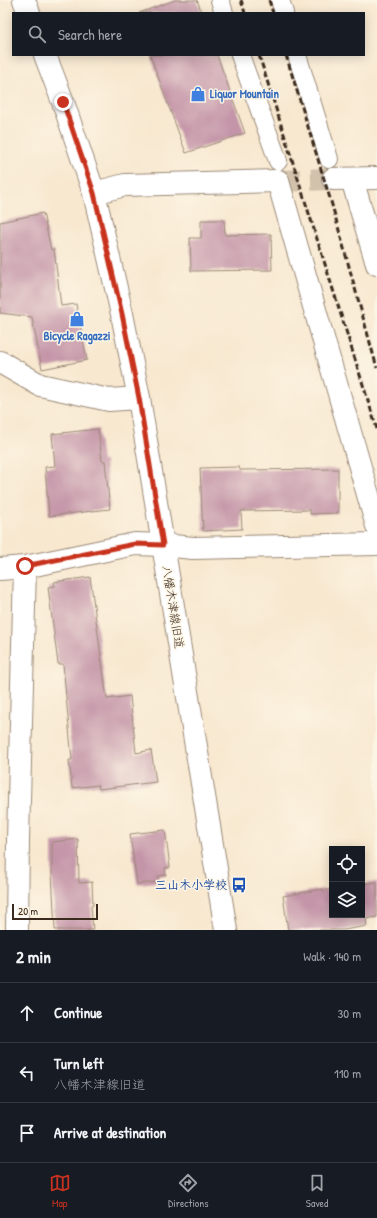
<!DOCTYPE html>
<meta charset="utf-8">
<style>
body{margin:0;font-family:"Patrick Hand","Klee One",sans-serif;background:#242831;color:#f1f3f6}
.controls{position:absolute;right:12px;bottom:12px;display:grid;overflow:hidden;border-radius:0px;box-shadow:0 2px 10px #0003}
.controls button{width:36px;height:36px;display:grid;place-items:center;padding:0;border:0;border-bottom:1px solid #363941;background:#171b24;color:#f1f3f6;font:20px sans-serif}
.scale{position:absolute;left:12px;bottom:10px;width:86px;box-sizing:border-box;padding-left:4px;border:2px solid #3b2a1e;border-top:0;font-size:11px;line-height:14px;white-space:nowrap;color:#3b2a1e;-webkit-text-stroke:3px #fcf5e5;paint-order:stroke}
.stop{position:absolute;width:12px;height:12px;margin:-9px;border:3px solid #c8321e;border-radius:50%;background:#fff}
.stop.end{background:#c8321e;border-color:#fff;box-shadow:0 1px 4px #0008}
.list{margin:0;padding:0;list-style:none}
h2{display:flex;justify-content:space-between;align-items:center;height:52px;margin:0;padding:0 16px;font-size:17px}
h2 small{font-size:13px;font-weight:400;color:#9ea1a6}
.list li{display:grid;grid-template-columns:26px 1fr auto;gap:12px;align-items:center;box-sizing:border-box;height:60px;padding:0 16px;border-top:1px solid #363941}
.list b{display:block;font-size:15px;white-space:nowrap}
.list p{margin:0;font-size:13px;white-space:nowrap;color:#9ea1a6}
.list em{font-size:13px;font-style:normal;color:#9ea1a6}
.icon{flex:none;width:22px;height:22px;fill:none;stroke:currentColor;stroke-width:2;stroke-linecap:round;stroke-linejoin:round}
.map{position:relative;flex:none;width:377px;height:930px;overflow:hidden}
.search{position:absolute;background:#171b24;box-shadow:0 2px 10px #0003;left:12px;right:12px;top:12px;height:44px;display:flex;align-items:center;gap:10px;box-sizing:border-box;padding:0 14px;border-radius:0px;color:#9ea1a6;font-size:15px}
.sheet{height:232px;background:#171b24}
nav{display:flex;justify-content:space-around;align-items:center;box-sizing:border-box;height:56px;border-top:1px solid #363941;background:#171b24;font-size:11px;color:#9ea1a6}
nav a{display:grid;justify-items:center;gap:2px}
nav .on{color:#c8321e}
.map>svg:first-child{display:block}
.building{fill:#c495a8}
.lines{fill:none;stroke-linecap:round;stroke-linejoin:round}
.tertiary-tunnel{stroke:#d2c2ac;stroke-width:22;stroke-dasharray:22 11;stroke-linecap:butt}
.pedestrian-casing{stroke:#9a8977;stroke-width:20}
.minor-casing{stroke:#9a8977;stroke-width:24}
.tertiary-casing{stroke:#9a8977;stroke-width:24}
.pedestrian{stroke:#fff;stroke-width:18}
.minor{stroke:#fff;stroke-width:22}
.tertiary{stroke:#fff;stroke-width:22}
.rail{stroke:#3b2a1e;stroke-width:3;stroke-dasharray:6 3;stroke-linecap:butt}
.route{stroke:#c8321e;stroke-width:5}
.labels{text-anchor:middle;stroke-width:3;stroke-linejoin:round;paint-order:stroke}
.shop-label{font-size:12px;font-weight:bold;fill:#366cbe;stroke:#fcf5e5;text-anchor:start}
.street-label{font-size:12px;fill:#3b2a1e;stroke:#fcf5e5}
.transit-label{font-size:12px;font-weight:bold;fill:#164399;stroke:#fcf5e5;text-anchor:end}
</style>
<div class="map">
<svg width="377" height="930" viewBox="0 0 377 930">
<rect width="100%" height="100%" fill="#fcf5e5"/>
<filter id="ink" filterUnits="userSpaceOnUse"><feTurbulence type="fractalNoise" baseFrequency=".025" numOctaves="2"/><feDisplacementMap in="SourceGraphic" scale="8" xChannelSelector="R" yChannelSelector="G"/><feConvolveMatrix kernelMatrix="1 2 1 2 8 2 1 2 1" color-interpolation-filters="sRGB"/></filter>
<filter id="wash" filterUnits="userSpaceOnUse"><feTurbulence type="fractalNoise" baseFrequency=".012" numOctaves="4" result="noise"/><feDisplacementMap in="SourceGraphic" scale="16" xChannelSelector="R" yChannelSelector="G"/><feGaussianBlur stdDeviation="0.9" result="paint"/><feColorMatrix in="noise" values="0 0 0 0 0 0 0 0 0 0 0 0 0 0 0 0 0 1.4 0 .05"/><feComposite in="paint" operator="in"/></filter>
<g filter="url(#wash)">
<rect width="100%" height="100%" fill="#f8e8d0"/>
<g id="blocks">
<!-- building -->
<g class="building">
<polygon points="175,0 197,0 202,13 139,13"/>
<polygon points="150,55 217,55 245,133 186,153"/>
<polygon points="43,213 51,250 54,249 61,306 76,304 87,360 42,369 32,317 0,313 0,222"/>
<polygon points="201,220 224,220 225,235 271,234 272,270 191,271 190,238 201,238"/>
<polygon points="98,429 102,461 105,461 110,509 49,516 45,467 55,466 52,434"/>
<polygon points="239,467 240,470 338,469 338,513 310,514 310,510 241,511 242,529 203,531 200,468"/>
<polygon points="90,577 107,699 130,696 136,753 151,750 156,782 99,789 98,785 72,788 69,760 72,760 63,664 58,664 48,587 55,586 54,582"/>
<polygon points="165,830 170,867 165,868 166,875 158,876 158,882 137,884 130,834"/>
<polygon points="78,839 79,883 92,882 93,905 91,906 93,930 55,930 52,873 52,842"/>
<polygon points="377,882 377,917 366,919 367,926 344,930 288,930 283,896 323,889 323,891 332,889 332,915 362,915 362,884"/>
</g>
</g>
</g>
<g filter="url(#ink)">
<use href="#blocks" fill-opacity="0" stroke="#9a8977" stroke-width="1"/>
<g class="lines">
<!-- tertiary-tunnel -->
<polyline class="tertiary-tunnel" points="278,181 333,179"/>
<!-- pedestrian casing -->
<g class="pedestrian-casing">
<g id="pedestrian">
<polyline points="220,0 224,13"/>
<polyline points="280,0 284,13"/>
<polyline points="240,55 278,161"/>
<polyline points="297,55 329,159"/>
</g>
</g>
<!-- minor casing -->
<g class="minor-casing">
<g id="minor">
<polyline points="352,179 377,264"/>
<polyline points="278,181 377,526"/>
<polyline points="0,362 40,385 109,400 139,398"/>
<polyline points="163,545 193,548 377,544"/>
<polyline points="17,930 18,840 25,567"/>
</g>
</g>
<!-- tertiary casing -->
<g class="tertiary-casing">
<g id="tertiary">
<polyline points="24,0 29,13"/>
<polyline points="45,55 63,102 94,193 122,314 139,398 226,930"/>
<polyline points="333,179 377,178"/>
<polyline points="94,193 125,185 278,181"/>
<polyline points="0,569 25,567 135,544 163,545"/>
</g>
</g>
<!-- pedestrian -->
<use href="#pedestrian" class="pedestrian"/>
<!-- minor -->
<use href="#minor" class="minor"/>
<!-- tertiary -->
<use href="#tertiary" class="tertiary"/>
<!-- rail -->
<g class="rail">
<polyline points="241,0 245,13"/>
<polyline points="269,0 273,13"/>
<polyline points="259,55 377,429"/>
<polyline points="286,55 332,205 377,368"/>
</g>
</g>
</g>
<g class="lines" filter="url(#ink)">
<!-- route -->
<polyline class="route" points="25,566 135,544 163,545 139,398 122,314 94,193 63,102"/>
</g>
<!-- icons -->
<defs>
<g id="shop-bare" transform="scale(1.2)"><path d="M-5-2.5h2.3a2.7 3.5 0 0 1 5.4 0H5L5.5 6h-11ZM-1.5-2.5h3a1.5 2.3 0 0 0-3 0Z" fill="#3f7fe0" stroke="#fcf5e5" stroke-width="2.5" paint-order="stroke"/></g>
<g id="bus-bare" transform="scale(1.2)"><path d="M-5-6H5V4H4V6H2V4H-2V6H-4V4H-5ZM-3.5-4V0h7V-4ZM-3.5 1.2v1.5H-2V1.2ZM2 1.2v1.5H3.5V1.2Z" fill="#1a4fb4" stroke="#fcf5e5" stroke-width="2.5" paint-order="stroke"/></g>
</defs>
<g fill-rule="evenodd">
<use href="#shop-bare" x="198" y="94"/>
<use href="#shop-bare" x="77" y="319"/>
<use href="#bus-bare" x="239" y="885"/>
</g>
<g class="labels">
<!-- shop labels -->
<g class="shop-label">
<text x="210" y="98">Liquor Mountain</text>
<text x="77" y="340" text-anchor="middle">Bicycle Ragazzi</text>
</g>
<!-- street labels -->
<g class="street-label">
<text transform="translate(173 607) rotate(81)" y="4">八幡木津線旧道</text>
</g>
<!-- transit labels -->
<g class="transit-label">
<text x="227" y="889">三山木小学校</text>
</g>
</g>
</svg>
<div class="controls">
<button><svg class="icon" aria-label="locate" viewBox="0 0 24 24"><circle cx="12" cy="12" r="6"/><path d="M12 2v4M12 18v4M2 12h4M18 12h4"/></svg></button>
<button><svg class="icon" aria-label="layers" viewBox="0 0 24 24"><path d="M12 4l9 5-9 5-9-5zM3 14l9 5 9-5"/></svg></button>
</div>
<div class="scale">20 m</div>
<div class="stop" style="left:25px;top:566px"></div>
<div class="stop end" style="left:63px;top:102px"></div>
<div class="search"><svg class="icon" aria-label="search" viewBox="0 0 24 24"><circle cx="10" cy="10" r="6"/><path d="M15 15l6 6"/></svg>Search here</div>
</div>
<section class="sheet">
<h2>2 min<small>Walk · 140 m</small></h2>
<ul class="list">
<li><svg class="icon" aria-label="ahead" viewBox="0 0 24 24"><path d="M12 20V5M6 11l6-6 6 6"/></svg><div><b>Continue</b></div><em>30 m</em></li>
<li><svg class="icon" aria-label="left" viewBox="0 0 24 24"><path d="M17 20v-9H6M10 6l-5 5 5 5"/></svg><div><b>Turn left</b><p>八幡木津線旧道</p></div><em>110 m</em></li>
<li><svg class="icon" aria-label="arrive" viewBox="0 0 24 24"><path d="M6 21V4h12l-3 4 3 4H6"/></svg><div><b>Arrive at destination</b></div></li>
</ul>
</section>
<nav>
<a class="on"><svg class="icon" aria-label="map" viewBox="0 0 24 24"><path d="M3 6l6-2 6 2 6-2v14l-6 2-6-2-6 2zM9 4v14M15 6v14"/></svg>Map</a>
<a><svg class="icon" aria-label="directions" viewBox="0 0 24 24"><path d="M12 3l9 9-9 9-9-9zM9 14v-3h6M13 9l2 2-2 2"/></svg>Directions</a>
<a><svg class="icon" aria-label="saved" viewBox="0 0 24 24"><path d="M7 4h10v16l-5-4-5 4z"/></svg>Saved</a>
</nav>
